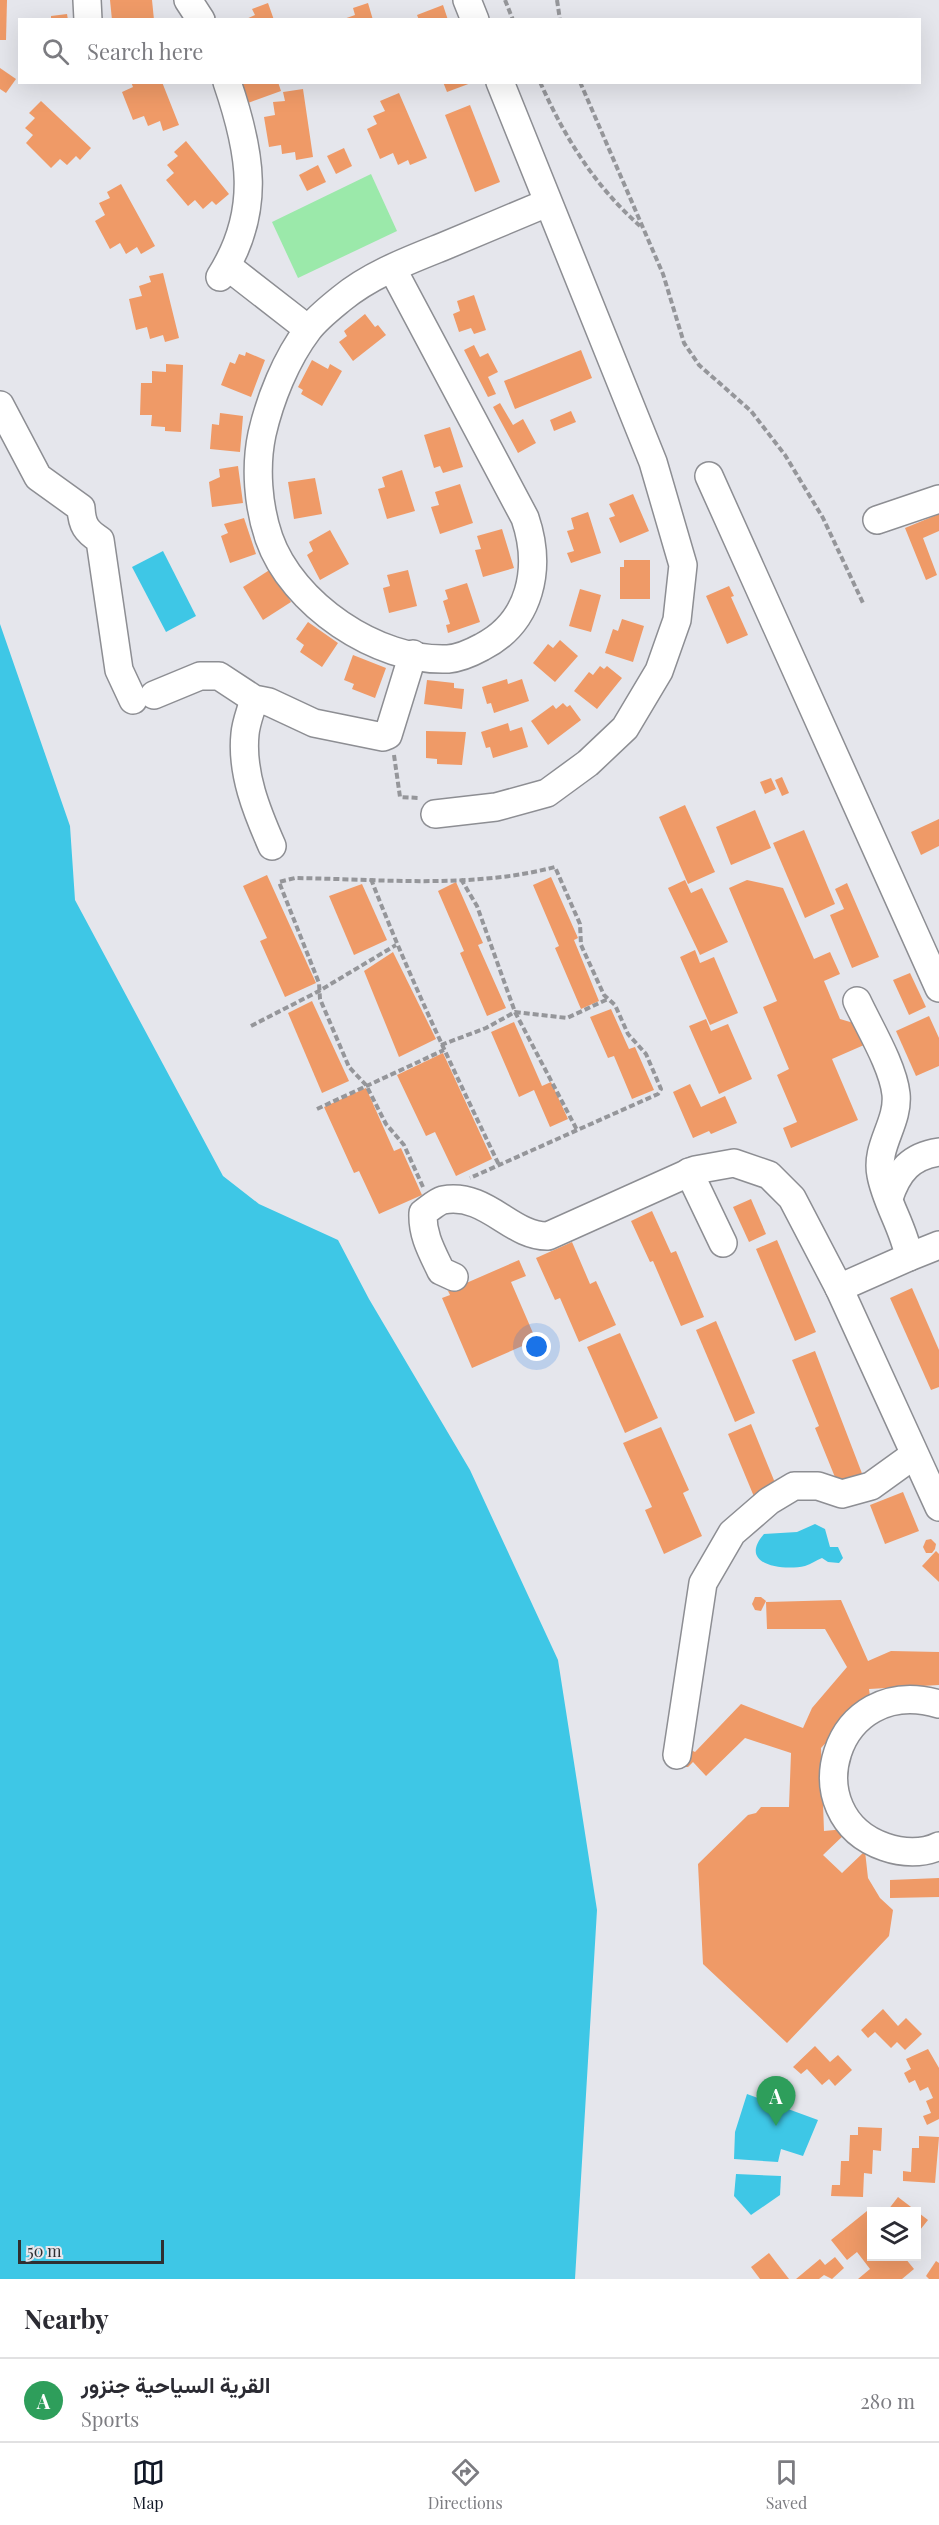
<!DOCTYPE html>
<meta charset="utf-8">
<style>
body{margin:0;font-family:"Playfair Display",Vazirmatn,serif;background:#f7f7f7;color:#2b2b33}
.controls{position:absolute;right:18px;bottom:18px;display:grid;overflow:hidden;border-radius:0px;box-shadow:0 6px 24px #0002}
.controls button{width:54px;height:54px;display:grid;place-items:center;padding:0;border:0;border-bottom:2px solid #e1e1e2;background:#fff;color:#2b2b33;font:30px sans-serif}
.scale{position:absolute;left:18px;bottom:15px;width:146px;box-sizing:border-box;padding-left:6px;border:3px solid #2f2f31;border-top:0;font-size:16px;line-height:21px;white-space:nowrap;color:#2f2f31;-webkit-text-stroke:4px #e5e6ec;paint-order:stroke}
.you{position:absolute;left:537px;top:1347px;width:21px;height:21px;margin:-15px;border:4px solid #fff;border-radius:50%;background:#1a73e8;box-shadow:0 0 0 9px #1a73e833}
.badge{display:grid;place-items:center;width:39px;height:39px;border-radius:50%;background:#111827;color:#fff;font-size:20px;font-weight:700}
.pin{position:absolute;translate:-50% -50px;filter:drop-shadow(0 2px 3px #0008)}
.pin::after{content:'';position:absolute;top:32px;width:21px;height:18px;background:inherit;clip-path:polygon(0 0,100% 0,50% 100%)}
.list{margin:0;padding:0;list-style:none}
h2{display:flex;justify-content:space-between;align-items:center;height:78px;margin:0;padding:0 24px;font-size:26px}
h2 small{font-size:20px;font-weight:400;color:#7c7c81}
.list li{display:grid;grid-template-columns:39px 1fr auto;gap:18px;align-items:center;box-sizing:border-box;height:84px;padding:0 24px;border-top:2px solid #e1e1e2}
.list b{display:block;font-size:22px;white-space:nowrap}
.list p{margin:0;font-size:20px;white-space:nowrap;color:#7c7c81}
.list em{font-size:20px;font-style:normal;color:#7c7c81}
.icon{flex:none;width:33px;height:33px;fill:none;stroke:currentColor;stroke-width:2;stroke-linecap:round;stroke-linejoin:round}
.map{position:relative;flex:none;width:939px;height:2279px;overflow:hidden}
.search{position:absolute;background:#fff;box-shadow:0 6px 24px #0002;left:18px;right:18px;top:18px;height:66px;display:flex;align-items:center;gap:15px;box-sizing:border-box;padding:0 21px;border-radius:0px;color:#7c7c81;font-size:22px}
.sheet{height:162px;background:#fff}
nav{display:flex;justify-content:space-around;align-items:center;box-sizing:border-box;height:84px;border-top:2px solid #e1e1e2;background:#fff;font-size:16px;color:#7c7c81}
nav a{display:grid;justify-items:center;gap:3px}
nav .on{color:#111827}
.map>svg:first-child{display:block}
.green{fill:#9be9aa}
.water{fill:#3ec7e6}
.building{fill:#ef9a67}
.lines{fill:none;stroke-linecap:round;stroke-linejoin:round}
.minor-casing{stroke:#8d8e93;stroke-width:30}
.path{stroke:#95969a;stroke-width:4;stroke-dasharray:6 3;stroke-linecap:butt}
.minor{stroke:#fff;stroke-width:27}
</style>
<div class="map">
<svg width="939" height="2279" viewBox="0 0 939 2279">
<rect width="100%" height="100%" fill="#e5e6ec"/>
<!-- green -->
<polygon class="green" points="371,174 397,231 298,278 272,222"/>
<!-- water -->
<g class="water">
<polygon points="163,551 196,616 166,632 132,567"/>
<polygon points="0,624 70,826 75,900 223,1176 259,1204 338,1240 369,1299 470,1470 558,1660 597,1910 575,2279 0,2279"/>
<path d="M815 1524 825 1529 830 1547H838L843 1558 839 1563 828 1562 822 1558C817 1560 811 1564 805 1566 783 1571 737 1565 764 1534L797 1532Z"/>
<polygon points="747,2094 818,2120 803,2156 781,2149 778,2162 734,2159 735,2132"/>
<polygon points="736,2174 781,2176 780,2195 751,2215 734,2196"/>
</g>
<!-- building -->
<g class="building">
<polygon points="0,0 7,0 6,40 0,40"/>
<polygon points="110,0 152,0 154,20 112,20"/>
<polygon points="268,3 274,20 244,20 255,15 252,9"/>
<polygon points="368,3 373,20 341,20 355,15 353,8"/>
<polygon points="443,5 448,20 419,20 417,15"/>
<polygon points="67,14 68,20 51,20 51,16"/>
<polygon points="0,68 16,79 6,93 0,89"/>
<polygon points="131,82 162,82 179,125 163,131 160,121 148,126 144,116 133,120 122,92 133,87"/>
<polygon points="241,82 278,82 281,91 248,103"/>
<polygon points="443,82 471,82 471,83 447,92"/>
<polygon points="303,89 313,157 296,160 295,152 282,154 281,145 269,147 264,117 275,115 273,102 285,101 283,92"/>
<polygon points="399,93 427,158 410,165 408,160 398,165 393,153 380,159 367,129 377,124 373,116 385,111 380,101"/>
<polygon points="41,101 91,148 80,160 76,156 67,165 60,159 51,168 26,143 33,135 25,128 35,118 29,113"/>
<polygon points="470,105 500,182 475,192 445,115"/>
<polygon points="186,141 229,194 216,205 212,201 203,209 195,200 188,206 166,180 174,173 167,165 178,156 174,152"/>
<polygon points="344,148 352,166 336,174 327,156"/>
<polygon points="318,165 326,182 307,191 299,175"/>
<polygon points="121,184 155,246 141,254 137,247 126,254 120,243 110,249 95,221 105,215 99,203 110,198 107,192"/>
<polygon points="163,273 179,338 165,342 163,335 150,339 147,327 136,330 129,299 142,296 139,286 151,282 149,276"/>
<polygon points="474,295 486,330 474,334 471,328 459,332 453,314 460,311 457,301"/>
<polygon points="365,314 375,327 378,325 386,335 353,361 339,342 347,336 344,331"/>
<polygon points="474,345 480,357 488,353 498,372 488,377 496,394 488,397 464,350"/>
<polygon points="581,350 592,378 515,409 504,381"/>
<polygon points="246,352 265,360 251,397 221,385 230,362 235,364 239,354 245,356"/>
<polygon points="312,360 328,369 330,364 342,371 322,406 301,394 303,390 298,387"/>
<polygon points="166,364 183,365 181,432 165,431 165,427 151,426 152,415 140,415 141,383 152,383 152,371 166,372"/>
<polygon points="500,403 513,425 523,419 536,443 518,453 493,407"/>
<polygon points="571,411 576,422 554,431 550,420"/>
<polygon points="220,413 243,416 240,452 210,449 212,424 219,425"/>
<polygon points="450,427 463,467 443,473 440,466 434,468 424,435"/>
<polygon points="238,466 243,503 212,507 209,482 220,477 219,469"/>
<polygon points="402,470 415,511 387,519 378,489 385,487 382,477"/>
<polygon points="315,478 322,514 294,519 288,482"/>
<polygon points="460,484 473,523 440,534 431,507 439,505 435,492"/>
<polygon points="633,494 649,531 620,543 609,518 615,516 609,504"/>
<polygon points="588,512 601,553 571,563 567,553 574,551 567,531 574,529 571,518"/>
<polygon points="939,514 939,531 923,538 937,575 926,580 905,528"/>
<polygon points="244,518 256,554 230,563 221,536 228,533 224,524"/>
<polygon points="502,529 514,568 483,577 475,550 481,549 477,536"/>
<polygon points="330,530 349,564 320,580 307,555 313,551 309,542"/>
<polygon points="624,560 650,560 650,599 620,599 620,567 624,567"/>
<polygon points="271,569 291,602 263,620 243,587"/>
<polygon points="408,570 417,606 389,613 383,588 390,586 387,575"/>
<polygon points="467,583 480,622 448,633 446,625 450,624 443,601 448,599 445,590"/>
<polygon points="729,586 734,596 731,597 748,635 727,644 706,596"/>
<polygon points="580,589 601,595 591,632 569,626"/>
<polygon points="622,619 644,626 633,662 605,653 613,629 618,631"/>
<polygon points="308,622 338,643 322,667 300,652 304,645 296,639"/>
<polygon points="560,640 578,656 555,682 533,663 548,644 553,648"/>
<polygon points="353,655 386,668 375,698 352,689 354,684 344,680"/>
<polygon points="600,666 604,669 607,666 622,678 597,709 574,691 589,672 593,675"/>
<polygon points="507,679 508,684 522,679 529,701 494,713 491,703 487,704 482,687"/>
<polygon points="427,680 454,683 454,688 464,689 462,709 424,704"/>
<polygon points="563,703 567,707 570,705 581,720 548,745 531,721 553,705 556,709"/>
<polygon points="508,723 510,731 522,727 528,747 493,758 490,747 486,748 481,732"/>
<polygon points="426,731 466,732 462,765 437,764 437,759 426,758"/>
<polygon points="782,777 789,793 782,796 775,780"/>
<polygon points="771,778 776,789 765,794 760,782"/>
<polygon points="685,805 715,872 688,884 659,817"/>
<polygon points="755,810 771,848 731,865 716,827"/>
<polygon points="939,819 939,846 921,855 911,832"/>
<polygon points="804,830 835,904 805,918 773,843"/>
<polygon points="267,875 316,983 285,997 260,941 267,938 243,886"/>
<polygon points="551,877 578,938 574,940 599,1001 581,1009 555,948 559,946 533,885"/>
<polygon points="685,880 691,893 702,888 728,942 700,955 668,888"/>
<polygon points="747,880 783,888 814,959 830,952 840,974 824,981 840,1019 857,1024 864,1045 832,1059 858,1120 791,1148 783,1128 797,1122 777,1075 789,1069 763,1007 777,1001 729,888"/>
<polygon points="456,882 483,943 478,945 506,1008 487,1016 460,953 464,951 438,891"/>
<polygon points="847,883 879,957 852,968 830,915 844,909 835,889"/>
<polygon points="362,884 387,940 354,955 329,896"/>
<polygon points="695,950 700,963 714,957 738,1013 710,1025 680,957"/>
<polygon points="393,952 436,1039 399,1057 364,971"/>
<polygon points="910,973 926,1007 909,1015 893,980"/>
<polygon points="312,1001 349,1081 322,1093 288,1013"/>
<polygon points="611,1009 629,1049 635,1047 654,1090 632,1099 614,1056 608,1058 590,1017"/>
<polygon points="929,1016 939,1038 939,1066 916,1076 896,1031"/>
<polygon points="706,1019 711,1031 728,1024 752,1079 719,1094 689,1026"/>
<polygon points="514,1022 542,1086 551,1082 568,1119 550,1127 534,1090 519,1097 491,1032"/>
<polygon points="443,1053 492,1159 456,1176 435,1132 426,1136 397,1075"/>
<polygon points="690,1084 701,1107 725,1096 737,1123 711,1134 709,1131 693,1138 673,1092"/>
<polygon points="366,1088 394,1151 401,1148 422,1195 379,1214 359,1171 354,1173 324,1107"/>
<polygon points="751,1199 766,1234 749,1242 733,1207"/>
<polygon points="652,1211 671,1253 676,1251 704,1317 681,1326 653,1261 650,1262 631,1221"/>
<polygon points="777,1240 816,1332 795,1341 756,1249"/>
<polygon points="572,1242 590,1284 596,1281 616,1325 579,1342 560,1298 555,1300 536,1258"/>
<polygon points="519,1260 526,1276 511,1282 536,1340 472,1368 442,1298 450,1295 448,1291"/>
<polygon points="912,1288 939,1350 939,1387 931,1390 890,1298"/>
<polygon points="716,1321 755,1413 735,1422 696,1330"/>
<polygon points="620,1333 658,1418 625,1433 587,1347"/>
<polygon points="815,1351 863,1476 839,1487 815,1428 819,1426 792,1360"/>
<polygon points="751,1424 778,1490 755,1499 728,1434"/>
<polygon points="661,1427 689,1490 683,1493 702,1536 664,1554 645,1510 652,1507 623,1443"/>
<polygon points="903,1492 919,1531 885,1544 870,1505"/>
<polygon points="931,1539 936,1544 935,1549 932,1553 926,1553 923,1547 926,1540"/>
<polygon points="936,1551 939,1554 939,1582 922,1566"/>
<polygon points="755,1597 761,1597 766,1601 761,1611 755,1610 752,1604"/>
<polygon points="841,1600 868,1661 891,1651 939,1652 939,1685 869,1689 870,1696 821,1748 824,1831 845,1829 846,1833 823,1855 842,1873 865,1851 868,1878 880,1898 893,1910 889,1936 787,2043 703,1964 698,1864 748,1815 756,1813 761,1807 789,1807 791,1753 745,1738 706,1776 693,1762 688,1767 683,1767 689,1749 695,1752 741,1704 803,1728 812,1708 847,1667 825,1629 767,1629 766,1602"/>
<polygon points="939,1878 939,1897 890,1898 890,1880"/>
<polygon points="883,2009 898,2026 906,2018 922,2034 905,2050 897,2042 891,2048 875,2032 868,2038 861,2030"/>
<polygon points="815,2046 830,2062 838,2055 852,2070 835,2086 829,2079 822,2085 807,2069 801,2074 793,2067"/>
<polygon points="928,2049 939,2068 939,2119 927,2125 923,2116 931,2113 926,2101 933,2098 928,2087 920,2091 915,2080 909,2083 904,2073 911,2069 906,2059"/>
<polygon points="858,2127 882,2128 881,2151 873,2150 872,2174 864,2173 863,2197 831,2196 832,2185 840,2185 841,2161 849,2161 850,2135 858,2135"/>
<polygon points="919,2136 939,2137 935,2183 903,2181 903,2171 911,2172 912,2148 919,2148"/>
<polygon points="898,2197 928,2220 916,2235 916,2212 888,2210"/>
<polygon points="867,2211 872,2216 872,2256 907,2256 905,2258 914,2269 902,2279 858,2279 870,2269 857,2252 847,2260 831,2240"/>
<polygon points="769,2253 789,2279 760,2279 751,2267"/>
<polygon points="835,2257 844,2268 832,2279 824,2275 819,2279 796,2279 820,2259 825,2265"/>
<polygon points="936,2261 939,2263 939,2279 929,2279 926,2276"/>
</g>
<g class="lines">
<!-- minor casing -->
<g class="minor-casing">
<g id="minor">
<polyline points="87,0 88,20"/>
<polyline points="188,0 201,20"/>
<polyline points="467,0 475,20"/>
<polyline points="227,266 308,329"/>
<path d="M392 268 525 518C542 568 531 622 482 647 471 653 459 658 448 659 377 662 292 604 269 538 258 506 255 467 262 434 270 399 286 359 308 330 316 319 330 308 341 299 370 275 407 261 442 247 477 232 512 218 547 203"/>
<path d="M220 277C262 211 251 152 227 82"/>
<path d="M0 405 38 477 81 508C82 525 86 531 100 540L119 670 133 700"/>
<polyline points="709,476 939,988"/>
<polyline points="877,520 939,499"/>
<polyline points="154,695 200,676 219,676 254,699 269,702 314,723 383,737 388,735 413,654"/>
<path d="M254 699C251 711 246 722 245 734 241 773 257 812 272 846"/>
<polyline points="435,814 496,807 547,793 588,763 625,728 659,671 677,620 683,565 653,462 500,82"/>
<polyline points="689,1172 723,1243"/>
<path d="M889 1198C898 1171 911 1156 939 1152"/>
<polyline points="909,1257 939,1245"/>
<path d="M454 1277 441 1271C432 1252 422 1235 423 1213 429 1209 436 1202 443 1200 487 1192 511 1237 548 1236L695 1170 734 1163 769 1175 792 1198 839 1288 939 1507"/>
<path d="M839 1288 909 1257C904 1228 886 1203 881 1175 875 1146 899 1123 896 1094 893 1066 869 1027 857 1001"/>
<path d="M939 1704C833 1673 793 1816 885 1847 902 1853 923 1854 939 1846"/>
<polyline points="677,1755 703,1583 732,1533 769,1501 794,1486 818,1486 842,1494 871,1486 914,1455"/>
</g>
</g>
<!-- path -->
<g class="path">
<polyline points="505,0 513,20"/>
<polyline points="557,0 560,20"/>
<path d="M540 82C565 138 594 185 640 226"/>
<polyline points="580,82 663,274 684,343 699,365 751,411 785,455 823,518 863,603"/>
<polyline points="394,755 400,797 420,798"/>
<path d="M371 879C409 977 454 1071 499 1165"/>
<polyline points="461,879 477,906 515,1012 577,1130"/>
<polyline points="251,1026 319,991 396,945"/>
<polyline points="441,1045 486,1028 515,1012 567,1018 608,999"/>
<polyline points="317,1109 444,1050"/>
<path d="M423 1187 404 1145 386 1124 366 1085 349 1067 320 999 319 983 279 882 295 878C380 879 472 889 555 867L580 924 581 945 604 995 615 1005 628 1034 646 1054 661 1089 658 1094 470 1178"/>
</g>
<!-- minor -->
<use href="#minor" class="minor"/>
</g>
</svg>
<div class="controls">
<button><svg class="icon" aria-label="layers" viewBox="0 0 24 24"><path d="M12 4l9 5-9 5-9-5zM3 14l9 5 9-5"/></svg></button>
</div>
<div class="scale">50 m</div>
<div class="you"></div>
<div class="pin badge" style="left:776px;top:2126px;background:#2e9e5b">A</div>
<div class="search"><svg class="icon" aria-label="search" viewBox="0 0 24 24"><circle cx="10" cy="10" r="6"/><path d="M15 15l6 6"/></svg>Search here</div>
</div>
<section class="sheet">
<h2>Nearby<small></small></h2>
<ul class="list">
<li><span class="badge" style="background:#2e9e5b">A</span><div><b>القرية السياحية جنزور</b><p>Sports</p></div><em>280 m</em></li>
</ul>
</section>
<nav>
<a class="on"><svg class="icon" aria-label="map" viewBox="0 0 24 24"><path d="M3 6l6-2 6 2 6-2v14l-6 2-6-2-6 2zM9 4v14M15 6v14"/></svg>Map</a>
<a><svg class="icon" aria-label="directions" viewBox="0 0 24 24"><path d="M12 3l9 9-9 9-9-9zM9 14v-3h6M13 9l2 2-2 2"/></svg>Directions</a>
<a><svg class="icon" aria-label="saved" viewBox="0 0 24 24"><path d="M7 4h10v16l-5-4-5 4z"/></svg>Saved</a>
</nav>
